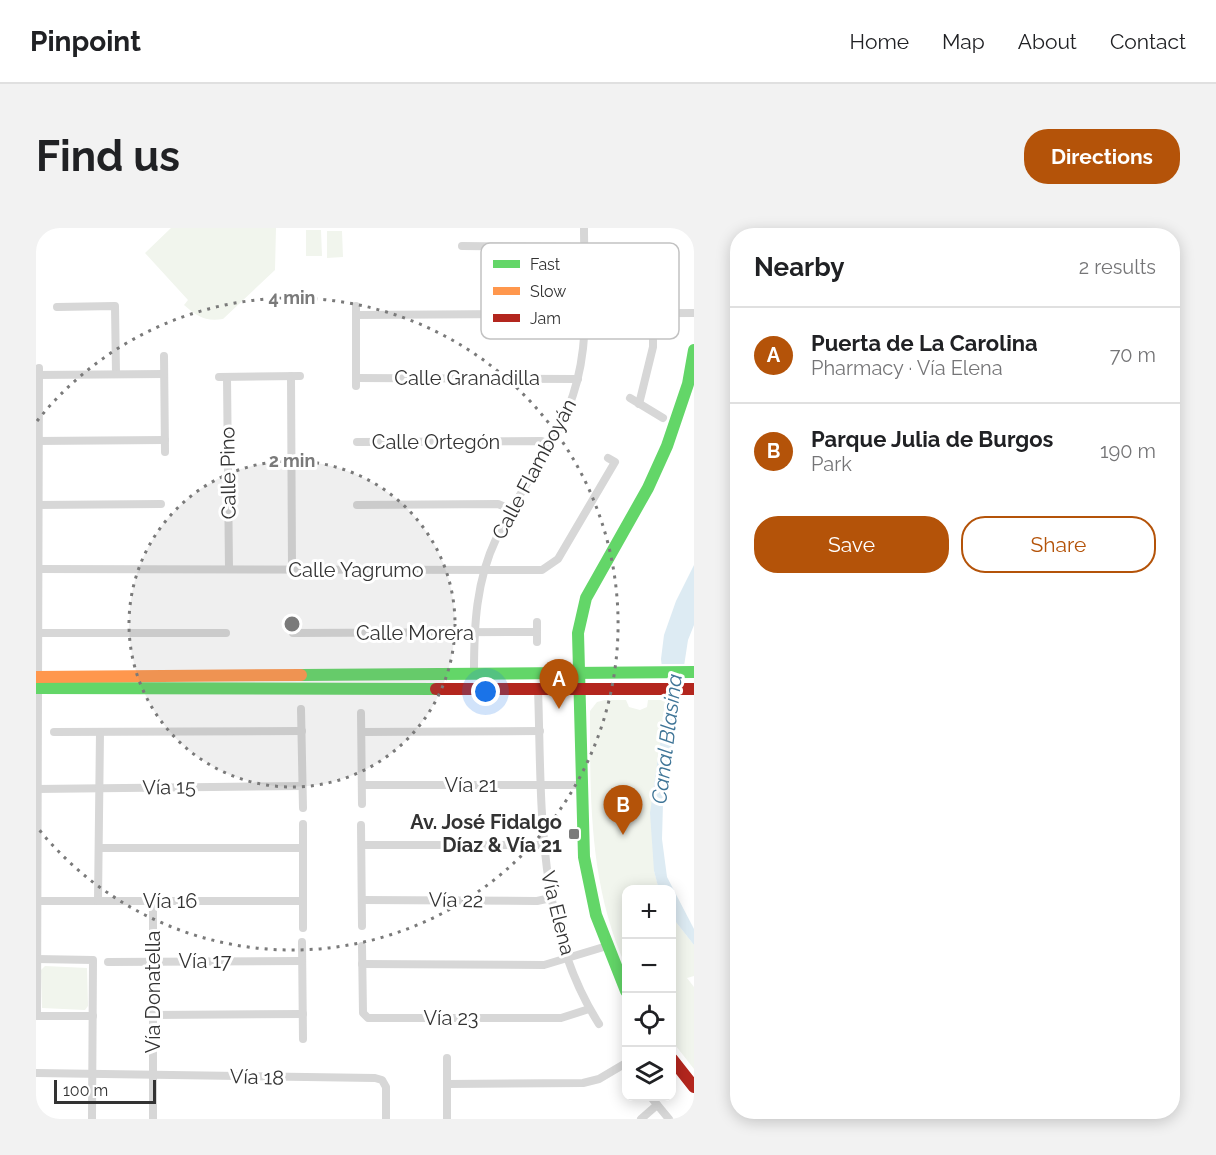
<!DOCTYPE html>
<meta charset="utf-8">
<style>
body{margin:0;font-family:Raleway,sans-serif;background:#f2f2f2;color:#202124}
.controls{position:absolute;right:18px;bottom:18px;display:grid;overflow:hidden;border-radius:12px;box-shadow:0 3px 15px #0003}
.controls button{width:54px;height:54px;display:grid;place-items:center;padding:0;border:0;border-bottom:2px solid #e0e0e0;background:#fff;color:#202124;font:30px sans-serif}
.scale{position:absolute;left:18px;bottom:15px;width:102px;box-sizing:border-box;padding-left:6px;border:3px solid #333;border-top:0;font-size:16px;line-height:21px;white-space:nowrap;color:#333;-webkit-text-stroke:4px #fff;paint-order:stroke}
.you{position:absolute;left:450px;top:464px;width:21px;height:21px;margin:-15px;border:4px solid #fff;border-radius:50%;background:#1a73e8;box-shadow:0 0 0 9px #1a73e833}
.badge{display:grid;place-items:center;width:39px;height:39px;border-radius:50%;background:#b45309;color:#fff;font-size:20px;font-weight:700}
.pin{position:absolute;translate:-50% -50px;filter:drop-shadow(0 2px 3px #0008)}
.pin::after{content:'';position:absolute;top:32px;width:21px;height:18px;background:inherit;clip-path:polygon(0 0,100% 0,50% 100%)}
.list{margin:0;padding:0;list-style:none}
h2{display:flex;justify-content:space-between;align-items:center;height:78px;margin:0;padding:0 24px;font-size:26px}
h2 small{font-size:20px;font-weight:400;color:#757577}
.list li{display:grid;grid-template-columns:39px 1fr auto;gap:18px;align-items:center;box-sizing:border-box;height:96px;padding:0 24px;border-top:2px solid #e0e0e0}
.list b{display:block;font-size:22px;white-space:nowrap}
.list p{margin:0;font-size:20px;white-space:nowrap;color:#757577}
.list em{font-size:20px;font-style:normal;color:#757577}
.actions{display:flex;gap:12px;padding:18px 24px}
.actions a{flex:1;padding:14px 0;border:2px solid #b45309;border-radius:24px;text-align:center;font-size:21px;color:#b45309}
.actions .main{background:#b45309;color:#fff}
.icon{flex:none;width:33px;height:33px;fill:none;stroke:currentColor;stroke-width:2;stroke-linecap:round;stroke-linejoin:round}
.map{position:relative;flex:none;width:658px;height:891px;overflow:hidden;border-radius:24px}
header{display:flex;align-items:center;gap:36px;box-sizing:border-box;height:84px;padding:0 30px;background:#fff;border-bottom:2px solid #e0e0e0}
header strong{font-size:28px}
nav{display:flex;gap:33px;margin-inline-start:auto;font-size:21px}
.intro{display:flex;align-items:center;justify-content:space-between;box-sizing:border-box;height:144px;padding:0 36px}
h1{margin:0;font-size:42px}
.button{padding:15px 27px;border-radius:24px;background:#b45309;color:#fff;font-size:21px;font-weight:700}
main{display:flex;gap:36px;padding:0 36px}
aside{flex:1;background:#fff;border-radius:24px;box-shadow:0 3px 15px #0003}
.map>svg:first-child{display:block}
.green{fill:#f1f5ed}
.water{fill:#ddebf3}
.pier{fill:#fff}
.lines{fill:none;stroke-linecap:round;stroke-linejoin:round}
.street{stroke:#d7d7d7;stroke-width:8}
.fast{stroke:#63d668;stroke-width:12}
.slow{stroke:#ff974d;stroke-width:12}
.jam{stroke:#b3261e;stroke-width:12}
.ring{fill:none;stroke:#7a7a7a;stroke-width:3;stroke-dasharray:3 6}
.poi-dot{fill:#7a7a7a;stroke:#fff;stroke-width:2}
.labels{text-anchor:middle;stroke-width:6;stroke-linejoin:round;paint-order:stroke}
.street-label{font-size:20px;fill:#333;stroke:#fff}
.poi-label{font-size:20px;font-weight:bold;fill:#333;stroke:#fff;text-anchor:end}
.water-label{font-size:21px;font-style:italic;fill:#3f7597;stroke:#fff}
.key{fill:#fff;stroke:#c2c2c2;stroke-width:1.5}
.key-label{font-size:16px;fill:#333}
.centre{fill:#7a7a7a;stroke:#fff;stroke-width:3}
.ring-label{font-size:18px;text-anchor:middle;font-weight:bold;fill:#7a7a7a;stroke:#fff;stroke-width:6;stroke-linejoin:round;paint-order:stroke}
</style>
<header>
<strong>Pinpoint</strong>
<nav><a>Home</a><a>Map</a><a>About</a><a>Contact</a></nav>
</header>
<div class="intro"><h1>Find us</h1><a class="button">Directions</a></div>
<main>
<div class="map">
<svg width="658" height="891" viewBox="0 0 658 891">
<rect width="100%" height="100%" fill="#fff"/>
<!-- green -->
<g class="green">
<path d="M135 0H240L239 42 187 91C169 94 161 88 148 77L152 72 109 25Z"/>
<polygon points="270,2 285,2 286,28 270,28"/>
<polygon points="306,3 307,29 291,30 291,3"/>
<path d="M569 472H590L593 479 604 482 611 479 612 472H630L618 643 623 661 590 662V738C553 658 554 569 554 483L561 474Z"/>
<polygon points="636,689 658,717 658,748 651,750 658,759 658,841 636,813"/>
<polygon points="9,738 51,740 52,778 49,782 6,780 5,742"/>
</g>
<!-- water -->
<polygon class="water" points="658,337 658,397 652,412 627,575 626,611 631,649 658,701 658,717 636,689 636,662 623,662 618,643 614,585 630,475 625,431 628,407 640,373"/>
<!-- pier -->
<polygon class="pier" points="622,436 652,436 647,469 626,469"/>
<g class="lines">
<!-- street -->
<g class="street">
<polyline points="426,18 548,19"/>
<polyline points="21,79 79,78 80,146"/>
<polyline points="320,87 658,85"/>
<polyline points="128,128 129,224"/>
<polyline points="3,140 1,788 57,788"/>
<polyline points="0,147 128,146"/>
<polyline points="255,148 256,341"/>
<polyline points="183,149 264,148"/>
<polyline points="191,149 193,341"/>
<polyline points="320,150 542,151"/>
<polyline points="320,158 320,78"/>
<polyline points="594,170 627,190"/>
<polyline points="603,176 617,119 617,85"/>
<polyline points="0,213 129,212"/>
<polyline points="321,214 506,213 514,217"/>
<polyline points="0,277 125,276"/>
<polyline points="321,277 462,276 476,282"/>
<polyline points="0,341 506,342 522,331 579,234 572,230"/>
<polyline points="501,394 501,414"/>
<polyline points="0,405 190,405"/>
<polyline points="257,405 501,404"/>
<path d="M438 444C438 398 440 353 460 311 482 262 520 219 537 167 555 114 548 55 548 0"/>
<path d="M502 460C506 573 499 696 563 796"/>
<polyline points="265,481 267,580"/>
<polyline points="325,485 326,576"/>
<polyline points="18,504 266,503"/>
<polyline points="326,504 504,503"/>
<polyline points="326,557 544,557"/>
<polyline points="0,561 266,558"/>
<polyline points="325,597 326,698"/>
<polyline points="326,617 507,617"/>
<polyline points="63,620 267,620"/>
<polyline points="326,672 501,673 515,670"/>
<polyline points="0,673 267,673"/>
<polyline points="62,673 64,504"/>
<polyline points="117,673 117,891"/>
<polyline points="267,700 267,596"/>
<polyline points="266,714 267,811"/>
<polyline points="326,718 327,785 332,790 525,790 553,781"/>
<polyline points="1,731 57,732 56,891"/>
<polyline points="72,734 266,733"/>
<polyline points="326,736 508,737 571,718"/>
<polyline points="117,787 267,786"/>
<polyline points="0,845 339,850 346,852 350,859 350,891"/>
<polyline points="412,856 547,855 563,851 590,835"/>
<polyline points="614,868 633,891"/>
<polyline points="411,891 411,830"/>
<polyline points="605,891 621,877"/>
</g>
<!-- fast -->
<g class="fast">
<polyline points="265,447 658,444"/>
<polyline points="0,460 400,461"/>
<polyline points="590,763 560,687 548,629 542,405 550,370 612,260 631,218 652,156 658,122"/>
</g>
<!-- slow -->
<polyline class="slow" points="0,449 265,447"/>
<!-- jam -->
<g class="jam">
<polyline points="400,461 658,461"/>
<polyline points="636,831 658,859"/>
</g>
</g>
<!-- distance rings -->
<circle cx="256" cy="396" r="163" fill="#7a7a7a" fill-opacity=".12"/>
<g class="ring">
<circle cx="256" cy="396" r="163"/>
<path d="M1 193A326 326 0 1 1 1 599"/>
</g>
<!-- markers -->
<rect class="poi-dot" x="532" y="600" width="12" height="12" rx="3"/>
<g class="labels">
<!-- street labels -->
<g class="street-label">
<text x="431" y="157">Calle Granadilla</text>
<text x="400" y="221">Calle Ortegón</text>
<text transform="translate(498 241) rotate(-62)" y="7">Calle Flamboyán</text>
<text transform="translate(192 245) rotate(-91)" y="7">Calle Pino</text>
<text x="320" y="349">Calle Yagrumo</text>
<text x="379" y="412">Calle Morera</text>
<text x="435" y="564">Vía 21</text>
<text transform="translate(133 559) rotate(-1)" y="7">Vía 15</text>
<text transform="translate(420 672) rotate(1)" y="7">Vía 22</text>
<text x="134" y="680">Vía 16</text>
<text transform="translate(522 685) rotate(76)" y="7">Vía Elena</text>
<text x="169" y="740">Vía 17</text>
<text transform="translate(117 764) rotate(-90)" y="7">Vía Donatella</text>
<text x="415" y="797">Vía 23</text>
<text transform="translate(221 849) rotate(2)" y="7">Vía 18</text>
</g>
<!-- poi labels -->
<g class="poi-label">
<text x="526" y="601">Av. José Fidalgo<tspan x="526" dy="23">Díaz &amp; Vía 21</tspan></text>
</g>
<!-- water labels -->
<g class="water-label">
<text transform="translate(631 511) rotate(-83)" y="7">Canal Blasina</text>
</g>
</g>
<!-- legend -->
<rect x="445" y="15" width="198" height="96" rx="9" class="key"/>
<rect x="457" y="32" width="27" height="8" fill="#63d668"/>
<rect x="457" y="59" width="27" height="8" fill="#ff974d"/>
<rect x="457" y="86" width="27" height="8" fill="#b3261e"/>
<g class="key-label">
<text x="494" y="42">Fast</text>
<text x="494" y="69">Slow</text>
<text x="494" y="96">Jam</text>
</g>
<circle cx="256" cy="396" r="9" class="centre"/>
<g class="ring-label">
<text x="256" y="76">4 min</text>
<text x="256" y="239">2 min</text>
</g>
</svg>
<div class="controls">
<button>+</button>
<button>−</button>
<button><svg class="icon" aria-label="locate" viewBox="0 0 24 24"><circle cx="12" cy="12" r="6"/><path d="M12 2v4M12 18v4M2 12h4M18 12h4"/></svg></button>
<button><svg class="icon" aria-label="layers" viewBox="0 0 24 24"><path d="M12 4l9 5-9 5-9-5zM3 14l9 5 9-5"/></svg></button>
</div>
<div class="scale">100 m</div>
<div class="you"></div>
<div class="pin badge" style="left:523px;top:481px">A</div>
<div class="pin badge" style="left:587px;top:607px">B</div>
</div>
<aside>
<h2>Nearby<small>2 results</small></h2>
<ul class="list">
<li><span class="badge">A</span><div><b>Puerta de La Carolina</b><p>Pharmacy · Vía Elena</p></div><em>70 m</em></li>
<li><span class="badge">B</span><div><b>Parque Julia de Burgos</b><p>Park</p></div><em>190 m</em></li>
</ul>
<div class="actions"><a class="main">Save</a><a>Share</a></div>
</aside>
</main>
